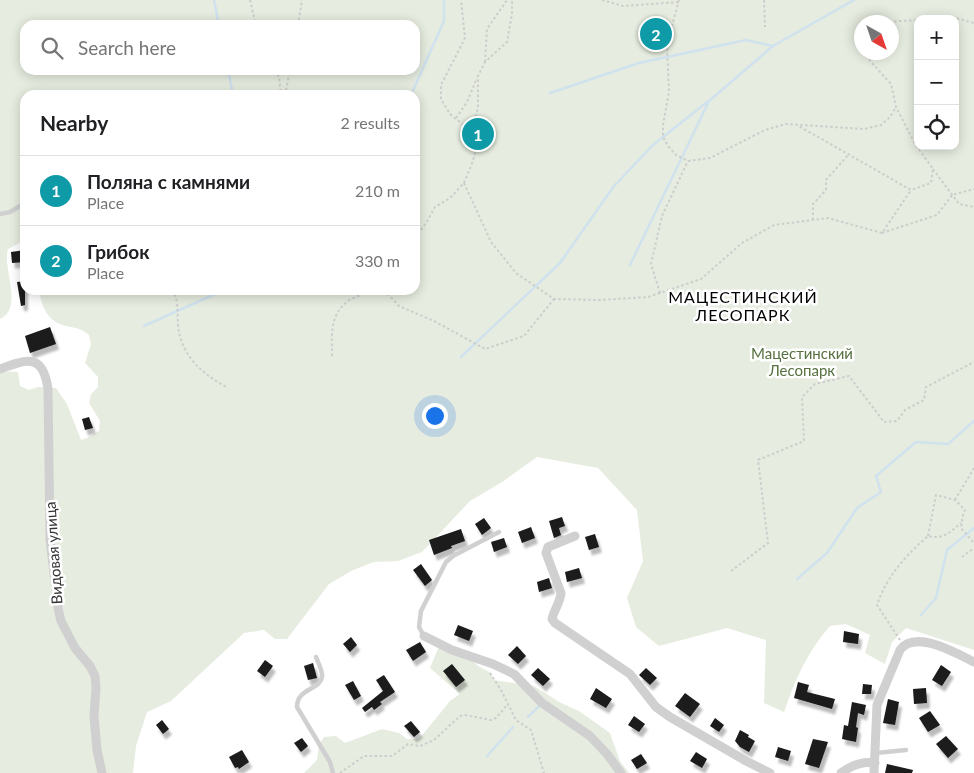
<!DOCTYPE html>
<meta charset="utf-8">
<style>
body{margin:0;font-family:Lato,sans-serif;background:#f6f6f6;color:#202124}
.controls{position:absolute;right:15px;top:15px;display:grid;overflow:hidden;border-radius:10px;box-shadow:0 2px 12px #0003}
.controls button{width:45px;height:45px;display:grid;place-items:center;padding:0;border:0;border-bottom:1px solid #e0e0e0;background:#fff;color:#202124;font:25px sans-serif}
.compass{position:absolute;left:854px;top:15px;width:45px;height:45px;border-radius:50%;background:#fff;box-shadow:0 2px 12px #0003;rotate:140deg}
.you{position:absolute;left:434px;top:415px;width:18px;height:18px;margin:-12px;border:4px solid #fff;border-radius:50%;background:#1a73e8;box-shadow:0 0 0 8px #1a73e833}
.badge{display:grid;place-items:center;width:32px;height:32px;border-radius:50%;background:#e63946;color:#fff;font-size:16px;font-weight:700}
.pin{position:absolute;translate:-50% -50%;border:2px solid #fff;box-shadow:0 1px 5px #0006}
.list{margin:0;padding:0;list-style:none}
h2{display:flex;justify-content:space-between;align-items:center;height:65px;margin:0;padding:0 20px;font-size:21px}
h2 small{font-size:16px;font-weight:400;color:#757577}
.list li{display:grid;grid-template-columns:32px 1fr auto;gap:15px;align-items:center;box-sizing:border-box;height:70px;padding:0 20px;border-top:1px solid #e0e0e0}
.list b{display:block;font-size:19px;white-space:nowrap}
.list p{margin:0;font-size:16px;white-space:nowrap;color:#757577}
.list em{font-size:16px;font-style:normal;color:#757577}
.icon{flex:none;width:28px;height:28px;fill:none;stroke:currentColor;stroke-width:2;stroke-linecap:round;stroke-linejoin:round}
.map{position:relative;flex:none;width:974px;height:773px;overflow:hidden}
.search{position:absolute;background:#fff;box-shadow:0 2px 12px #0003;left:20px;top:20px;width:400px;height:55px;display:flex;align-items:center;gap:12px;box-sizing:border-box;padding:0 18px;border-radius:15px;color:#757577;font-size:19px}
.panel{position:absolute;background:#fff;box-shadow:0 2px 12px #0003;left:20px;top:90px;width:400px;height:205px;border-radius:15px}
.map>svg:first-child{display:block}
.green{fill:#e6ecdf;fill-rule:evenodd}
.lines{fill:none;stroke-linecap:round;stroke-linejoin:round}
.stream{stroke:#cfe2ee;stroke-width:2.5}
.building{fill:#1a1a1a;filter:url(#shadow)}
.path{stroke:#cdcdcd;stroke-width:2;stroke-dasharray:2.5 2.5;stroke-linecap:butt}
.service{stroke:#d0d0d0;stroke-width:4.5}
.minor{stroke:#d0d0d0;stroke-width:9}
.labels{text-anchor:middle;stroke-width:5;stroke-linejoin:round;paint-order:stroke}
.park-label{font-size:15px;fill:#56703f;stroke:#fff}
.street-label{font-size:15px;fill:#333;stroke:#fff}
.neighbourhood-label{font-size:16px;letter-spacing:1px;fill:#000;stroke:#fff}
</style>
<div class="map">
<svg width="974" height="773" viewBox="0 0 974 773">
<defs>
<filter id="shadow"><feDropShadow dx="3" dy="5.5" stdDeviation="1" flood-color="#0004"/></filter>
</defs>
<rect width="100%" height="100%" fill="#fff"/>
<!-- green -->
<g class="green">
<path d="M0 0H974V650L906 628 892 642 885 664 865 653 870 635 846 624 830 626C807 652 795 680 784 712L764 703 766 640 727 628 659 646 636 627 627 598 643 561 637 510 598 468 537 457 502 482 470 501 422 552 398 561 374 562 353 570 329 584 287 639H275L264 630 244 633 171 701 147 712 136 746 133 773H0V371L18 372 20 386 29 390 38 387 56 388 67 404 81 440 87 438 99 431 100 421 89 403 91 394 98 387V377L85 363 91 344 89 335C77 326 76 329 63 325 47 321 41 304 39 290H415V95H25V207L21 225 23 238 18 244 8 249C2 268 24 308 0 319ZM918 19H955V146H918ZM862 22H892V52H862ZM25 25H415V70H25Z"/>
<polygon points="440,644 467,655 478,666 491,673 494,680 534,686 561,703 579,711 610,733 620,761 629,773 304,773 317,760 319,745 324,737 336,736 345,743 382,729 399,733 407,739 419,739 450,701 460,694 430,668"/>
</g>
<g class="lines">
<!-- stream -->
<g class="stream">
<polyline points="214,0 219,25"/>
<polyline points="228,70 233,95"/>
<polyline points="550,93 639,63 746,40 773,46"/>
<polyline points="411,95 444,21 444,0"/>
<polyline points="630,265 709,101 773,46 854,0"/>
<polyline points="144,326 224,290"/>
<polyline points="461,357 560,263 614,186 653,145 707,102"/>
<polyline points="797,579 827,553 857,508 881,492 876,476 916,442 948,444 974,421"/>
<polyline points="921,615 936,598 947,550 974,528"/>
<polyline points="528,717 541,704"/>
<polyline points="487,756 513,727"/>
</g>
</g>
<!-- building -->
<g class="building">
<polygon points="25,250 25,262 12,263 11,252"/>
<polygon points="25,281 25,305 21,306 17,282"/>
<polygon points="50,327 56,344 30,353 25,336"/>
<polygon points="89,417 93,428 85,430 82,419"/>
<polygon points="562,517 565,526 559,528 561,535 554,538 549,521"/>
<polygon points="484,518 491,528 482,535 475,524"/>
<polygon points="531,527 535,538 522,543 518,532"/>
<polygon points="461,529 465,541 451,546 452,548 434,555 429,540"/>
<polygon points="595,534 599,547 589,550 585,537"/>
<polygon points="504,538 507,547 494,552 491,542"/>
<polygon points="421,564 432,580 425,586 413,570"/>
<polygon points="579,568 582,578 567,582 565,572"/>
<polygon points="549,578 552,588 539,592 537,582"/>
<polygon points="458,625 473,631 469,641 454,635"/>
<polygon points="844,631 859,634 858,644 843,642"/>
<polygon points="351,637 357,645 350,652 343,644"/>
<polygon points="420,642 426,652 413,661 406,650"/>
<polygon points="517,646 526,656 518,664 508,655"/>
<polygon points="265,660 273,666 265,677 257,671"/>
<polygon points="313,663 317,678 308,680 304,666"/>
<polygon points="452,664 465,680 456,687 443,671"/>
<polygon points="941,665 951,672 942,686 932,680"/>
<polygon points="538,668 550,679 543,686 531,675"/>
<polygon points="646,668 657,678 650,685 639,675"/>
<polygon points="384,675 395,692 380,702 382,704 374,710 372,707 365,712 362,708 383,691 376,680"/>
<polygon points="353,681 361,696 354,700 345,685"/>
<polygon points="798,682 809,685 807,692 835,699 832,709 794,698"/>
<polygon points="863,684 872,685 871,694 862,694"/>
<polygon points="596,688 612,699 606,708 590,699"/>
<polygon points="926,688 927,703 914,704 913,689"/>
<polygon points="685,693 700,704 690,717 675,706"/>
<polygon points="888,699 899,702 895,725 883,723"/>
<polygon points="852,702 866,705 864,715 858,713 856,727 858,728 856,742 842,739 844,725 848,726"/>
<polygon points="930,711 940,725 928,732 919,718"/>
<polygon points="634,716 645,724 639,732 628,725"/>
<polygon points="715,718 724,725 719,732 710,726"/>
<polygon points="162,720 169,729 163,734 156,725"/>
<polygon points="411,721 420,732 414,737 404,726"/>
<polygon points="740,730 749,735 748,737 755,741 749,752 740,747 735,741"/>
<polygon points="946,736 958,749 948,758 936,744"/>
<polygon points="302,738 308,746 301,752 294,743"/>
<polygon points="813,739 828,742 819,768 805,764"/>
<polygon points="778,747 791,751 788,761 775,757"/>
<polygon points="242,750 249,762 239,769 238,767 235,768 229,757"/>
<polygon points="696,752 707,759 702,768 690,761"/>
<polygon points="641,754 647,763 637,769 631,760"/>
<polygon points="887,764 913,770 912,773 885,773"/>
</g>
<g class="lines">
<!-- path -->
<g class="path">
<polyline points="250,0 256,25"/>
<polyline points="602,0 623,6 679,2"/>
<polyline points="679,0 667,44 669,92 663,125 663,137 668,146 676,155 688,161 710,158 765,130 786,124 864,129 881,125 890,117 896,107"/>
<polyline points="764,0 765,27"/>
<polyline points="927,19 952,17 974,23"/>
<polyline points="884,22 918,20"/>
<polyline points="298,25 302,0"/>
<polyline points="861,52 857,45 860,33 862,32"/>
<polyline points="862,52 891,84 896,107 915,144 933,169 931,183 911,190"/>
<polyline points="485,62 487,29 507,0"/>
<polyline points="275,70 279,77 281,95"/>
<polyline points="285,95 290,70"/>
<polyline points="456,118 467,102 477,78"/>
<polyline points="471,131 478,108 478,76 485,62 507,42 512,14 512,0"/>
<polyline points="933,169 959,204 974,207"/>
<polyline points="464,183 491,242 516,273 554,299 600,300 648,297 701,279 742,243 774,225 828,218 882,233 911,190 797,125"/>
<polyline points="813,220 813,204 826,190 826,180 849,154"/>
<polyline points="882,233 937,215 952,195 974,189"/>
<polyline points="415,238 426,223 435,207 450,198 464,183 473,161 477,144 471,131 450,114 441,99 441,85 465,38 461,0"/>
<path d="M172 290C179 299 177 312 178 324 180 355 202 374 228 388"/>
<polyline points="384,290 399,306 436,322 485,349 524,336 554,299"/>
<polyline points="660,293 651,264 662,216 688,161"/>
<path d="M332 356C332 335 329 316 348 301 355 297 363 294 369 290"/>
<polyline points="955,500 974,468"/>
<polyline points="928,536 936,495 955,500 965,510 963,515 961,528 974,543"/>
<polyline points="962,557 974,548"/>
<polyline points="731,571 768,543 758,460 804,441 802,397 815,384 849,376 884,422 897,421 905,410 924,400 926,387 974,362"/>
<path d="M900 640 877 605C887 576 905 556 928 536 944 540 950 532 961 523"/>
<polyline points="490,673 501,690 516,720 531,730 544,773"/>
<polyline points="340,773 364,756 392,756 408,744 420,746 434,740 460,716 465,715 491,720 496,718 507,705"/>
</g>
<!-- service -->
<g class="service">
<polyline points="0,214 10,212 25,203"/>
<polyline points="424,636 419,627 421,611 446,562 453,556 499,532"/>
<path d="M316 657C318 663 323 671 322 677 319 691 297 688 297 707L330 762 333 773"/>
<polyline points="876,753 906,750"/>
</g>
<!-- minor -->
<g class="minor">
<path d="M0 369C27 359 43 353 48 389L50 539 58 608 61 621 75 648 90 666 95 676 96 688 94 716 97 750 102 773"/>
<path d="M575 536 548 547 546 553 561 593C560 603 554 610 552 619L555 623 630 674 656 707 670 717 746 761 770 773"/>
<polyline points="424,636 452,650 493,664 514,674 542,703 590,736 607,754 621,773"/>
<path d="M841 773C852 765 862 761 875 763"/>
<path d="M874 773 877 705 900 650C915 629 956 653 974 662"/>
</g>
</g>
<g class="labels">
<!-- park labels -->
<g class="park-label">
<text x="802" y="359">Мацестинский<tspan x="802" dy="17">Лесопарк</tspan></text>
</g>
<!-- street labels -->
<g class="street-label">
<text transform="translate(54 553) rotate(-94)" y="5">Видовая улица</text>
</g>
<!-- neighbourhood labels -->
<g class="neighbourhood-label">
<text x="743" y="303">МАЦЕСТИНСКИЙ<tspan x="743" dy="18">ЛЕСОПАРК</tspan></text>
</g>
</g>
</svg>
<div class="controls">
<button>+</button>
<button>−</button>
<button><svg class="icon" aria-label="locate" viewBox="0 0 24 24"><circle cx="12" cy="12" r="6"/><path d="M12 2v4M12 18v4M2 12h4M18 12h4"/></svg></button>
</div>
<svg class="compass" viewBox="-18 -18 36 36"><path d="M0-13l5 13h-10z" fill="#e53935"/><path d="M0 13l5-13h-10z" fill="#757577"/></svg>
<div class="you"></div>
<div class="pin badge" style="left:478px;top:134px;background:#0f9aa8">1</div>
<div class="pin badge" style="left:656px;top:34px;background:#0f9aa8">2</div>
<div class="search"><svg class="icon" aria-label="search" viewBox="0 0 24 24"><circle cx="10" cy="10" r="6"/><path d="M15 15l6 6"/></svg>Search here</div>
<section class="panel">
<h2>Nearby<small>2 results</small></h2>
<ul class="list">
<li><span class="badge" style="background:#0f9aa8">1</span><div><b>Поляна с камнями</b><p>Place</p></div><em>210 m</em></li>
<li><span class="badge" style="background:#0f9aa8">2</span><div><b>Грибок</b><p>Place</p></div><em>330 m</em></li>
</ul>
</section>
</div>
